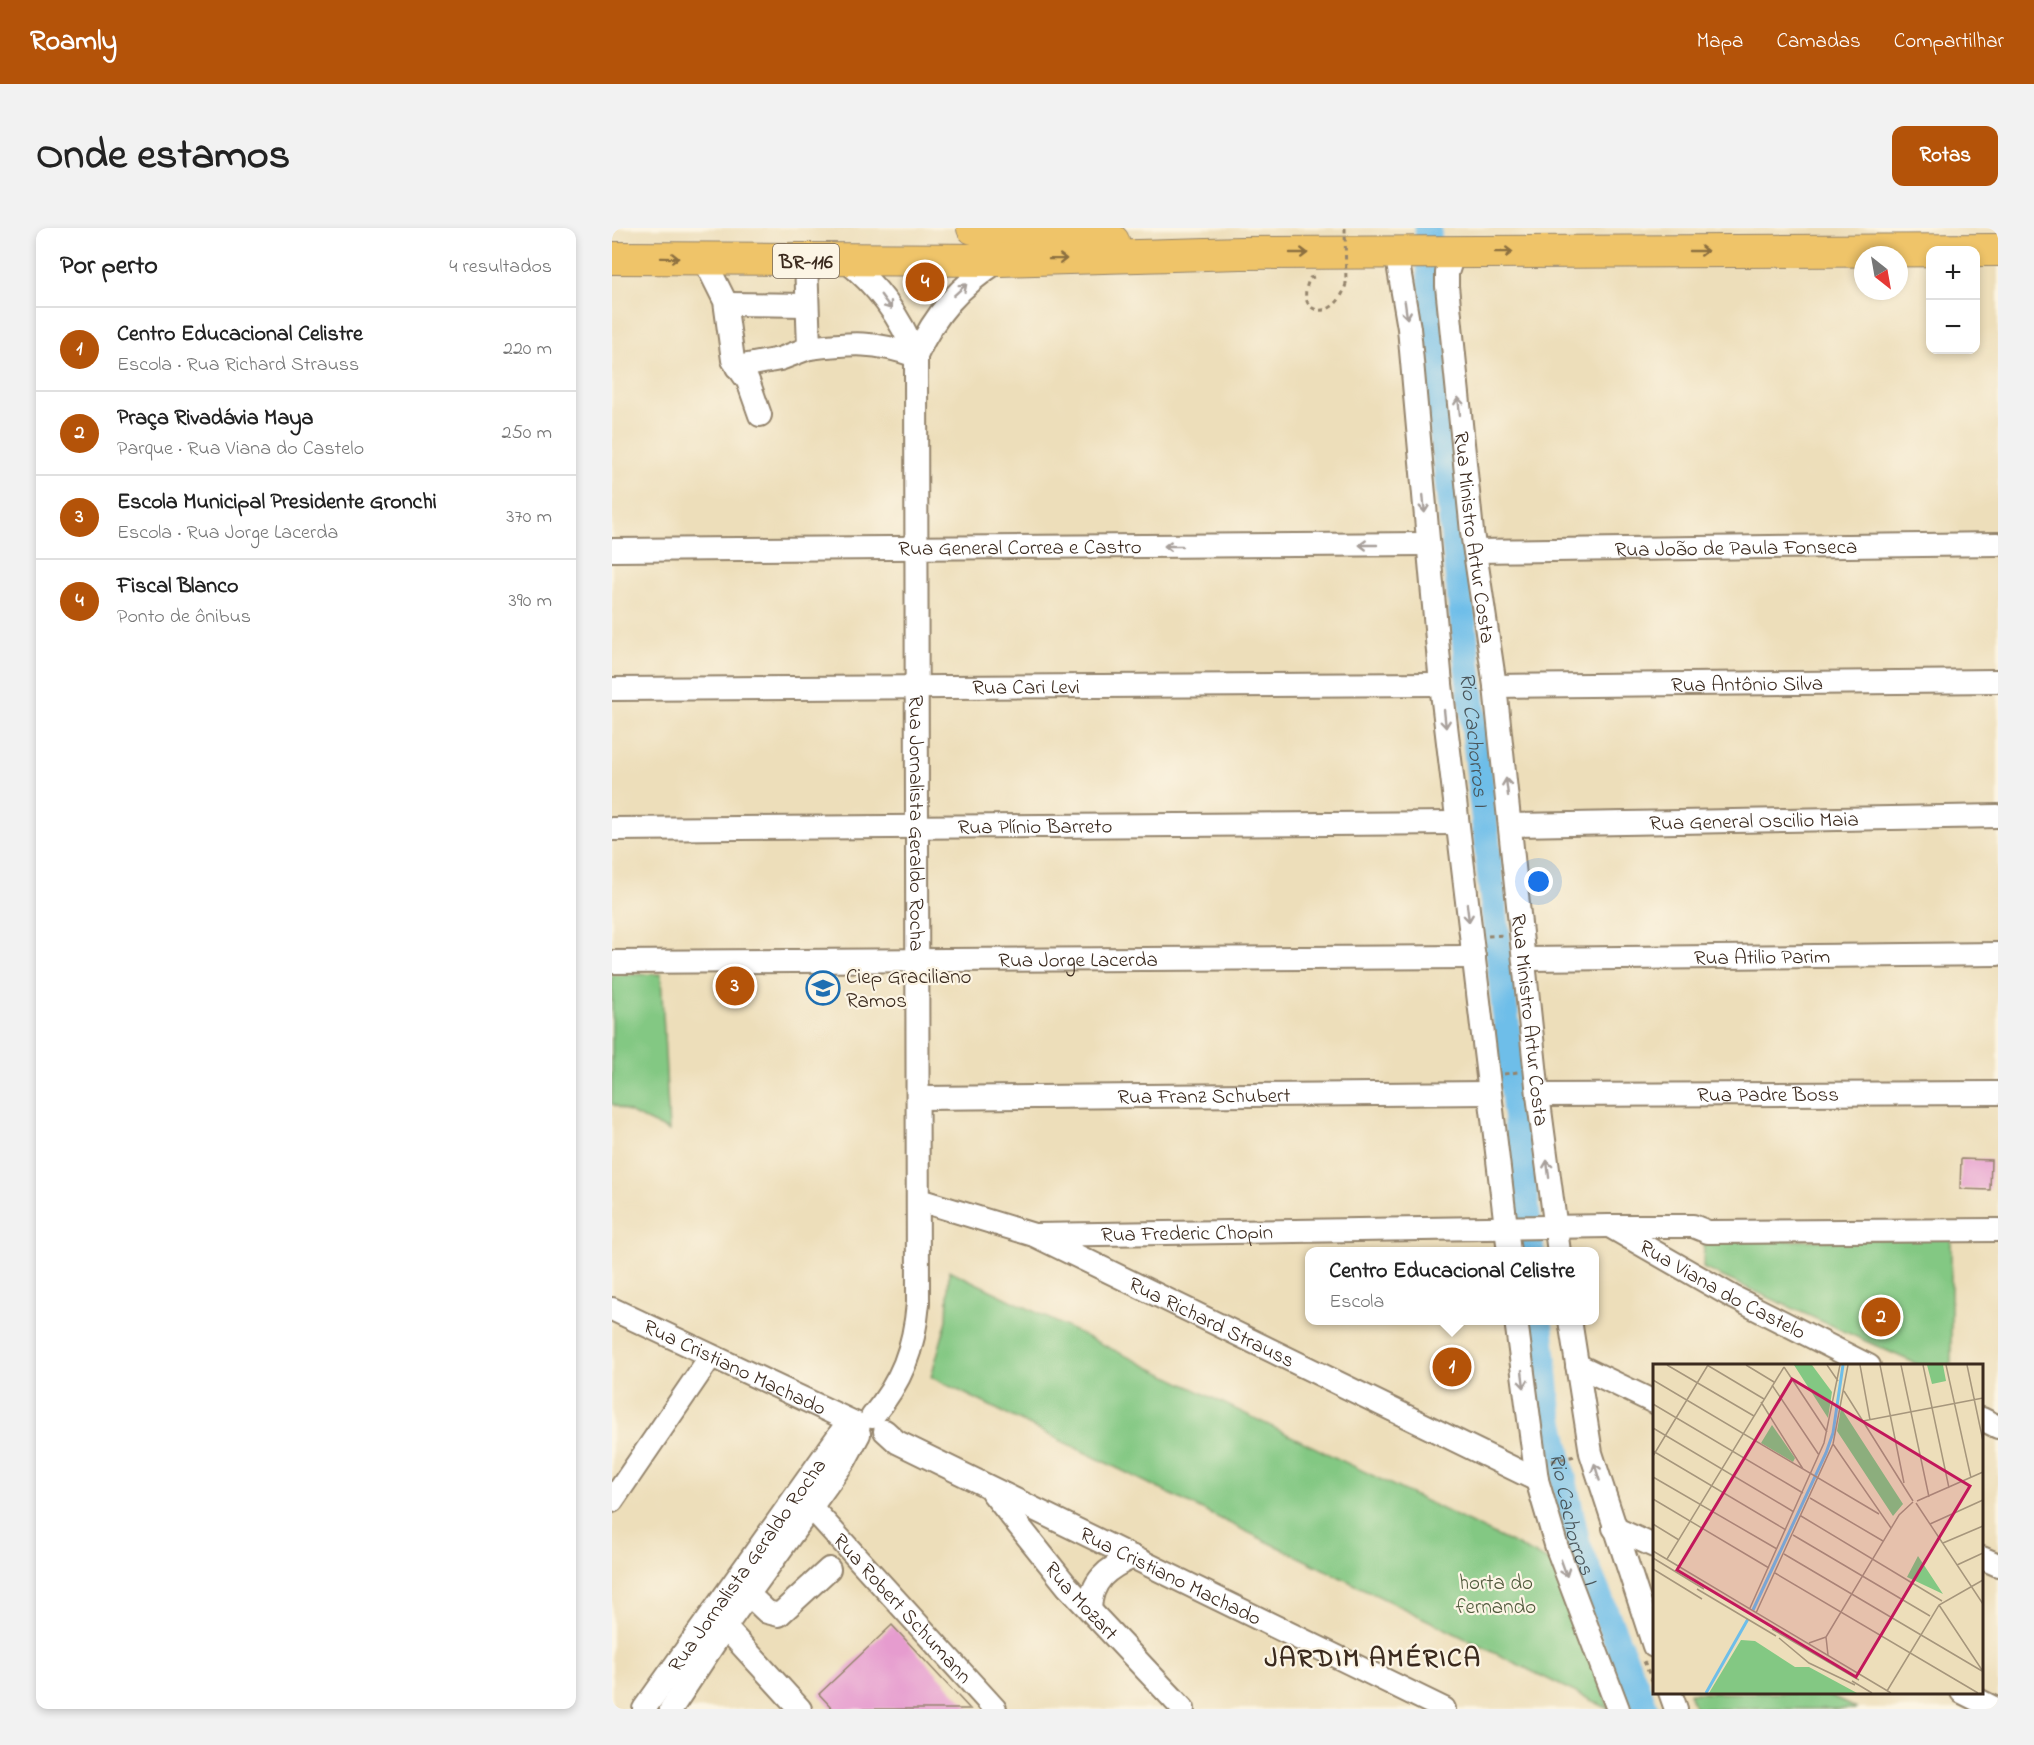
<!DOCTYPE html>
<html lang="pt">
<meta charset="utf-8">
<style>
body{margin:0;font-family:"Indie Flower",sans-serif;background:#f2f2f2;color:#222}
.controls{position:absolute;right:18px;top:18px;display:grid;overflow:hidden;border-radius:12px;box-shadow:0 3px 9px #0003}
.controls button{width:54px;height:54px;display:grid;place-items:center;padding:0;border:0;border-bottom:2px solid #e0e0e0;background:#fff;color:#222;font:30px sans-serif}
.compass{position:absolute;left:1242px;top:18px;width:54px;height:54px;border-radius:50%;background:#fff;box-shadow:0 3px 9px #0003;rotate:149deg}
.you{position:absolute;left:927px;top:654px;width:21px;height:21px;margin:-15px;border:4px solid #fff;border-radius:50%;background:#1a73e8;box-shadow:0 0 0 9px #1a73e833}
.badge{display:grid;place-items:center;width:39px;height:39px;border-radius:50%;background:#b45309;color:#fff;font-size:20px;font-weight:700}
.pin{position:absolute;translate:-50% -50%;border:3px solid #fff;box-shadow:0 2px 6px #0006}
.popup{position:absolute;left:693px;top:1019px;width:294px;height:78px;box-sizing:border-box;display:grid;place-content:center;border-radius:12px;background:#fff;filter:drop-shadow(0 2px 4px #0005);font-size:20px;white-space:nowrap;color:#767676}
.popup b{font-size:22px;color:#222}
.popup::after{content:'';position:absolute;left:50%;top:100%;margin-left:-12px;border:12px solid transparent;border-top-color:#fff}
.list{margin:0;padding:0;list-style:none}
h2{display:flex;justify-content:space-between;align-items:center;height:78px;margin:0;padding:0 24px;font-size:26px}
h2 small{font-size:20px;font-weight:400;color:#767676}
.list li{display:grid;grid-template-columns:39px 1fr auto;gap:18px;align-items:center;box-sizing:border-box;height:84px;padding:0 24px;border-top:2px solid #e0e0e0}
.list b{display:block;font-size:22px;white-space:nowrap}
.list p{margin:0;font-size:20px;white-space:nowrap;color:#767676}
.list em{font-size:20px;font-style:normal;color:#767676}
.map{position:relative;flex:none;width:1386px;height:1481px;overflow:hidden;border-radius:12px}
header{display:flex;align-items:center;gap:36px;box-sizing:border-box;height:84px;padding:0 30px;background:#b45309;color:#fff}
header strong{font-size:28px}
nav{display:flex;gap:33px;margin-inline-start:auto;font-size:21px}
.intro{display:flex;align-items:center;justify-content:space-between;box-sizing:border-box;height:144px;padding:0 36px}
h1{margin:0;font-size:42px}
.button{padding:15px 27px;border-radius:12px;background:#b45309;color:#fff;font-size:21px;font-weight:700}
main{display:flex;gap:36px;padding:0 36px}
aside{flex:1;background:#fff;border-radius:12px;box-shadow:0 3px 9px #0003}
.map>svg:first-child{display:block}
.green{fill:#83c883;stroke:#5f7950;stroke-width:1.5}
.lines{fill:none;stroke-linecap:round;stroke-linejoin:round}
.river{stroke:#6ebee9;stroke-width:27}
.building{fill:#e69ccf}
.minor-casing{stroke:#94846c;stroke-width:26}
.highway-casing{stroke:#94846c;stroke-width:34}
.path{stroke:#94846c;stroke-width:3;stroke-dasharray:4.5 4.5;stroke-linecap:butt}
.minor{stroke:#fff;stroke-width:22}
.highway{stroke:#efc469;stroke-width:32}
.path-bridge{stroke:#94846c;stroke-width:3;stroke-dasharray:4.5 4.5;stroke-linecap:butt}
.oneway{stroke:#8c6f40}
.oneway2{stroke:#a79f9a}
.labels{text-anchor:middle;stroke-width:4.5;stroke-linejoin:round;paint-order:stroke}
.shield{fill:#fcf5e5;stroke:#75675a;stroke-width:1.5}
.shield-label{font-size:20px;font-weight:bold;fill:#3b2a1e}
.street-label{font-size:21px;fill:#3b2a1e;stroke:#fcf5e5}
.poi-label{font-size:21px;fill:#3b2a1e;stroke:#fcf5e5;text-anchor:start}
.park-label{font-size:21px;fill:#51593c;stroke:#fcf5e5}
.water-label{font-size:22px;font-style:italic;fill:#4a565b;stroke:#fcf5e5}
.district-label{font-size:27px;font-weight:bold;letter-spacing:1.5px;fill:#3b2a1e;stroke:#fcf5e5}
.inset-river{fill:none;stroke:#6ebee9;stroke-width:3}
.inset-road{fill:none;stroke:#a6967c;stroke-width:1.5}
.view{fill:#c2185b;fill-opacity:0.15;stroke:#c2185b;stroke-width:3}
.inset-edge{fill:none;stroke:#3b2a1e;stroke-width:3}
</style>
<header>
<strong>Roamly</strong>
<nav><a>Mapa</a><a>Camadas</a><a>Compartilhar</a></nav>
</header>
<div class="intro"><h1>Onde estamos</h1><a class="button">Rotas</a></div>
<main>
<aside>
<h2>Por perto<small>4 resultados</small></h2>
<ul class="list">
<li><span class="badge">1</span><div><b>Centro Educacional Celistre</b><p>Escola · Rua Richard Strauss</p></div><em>220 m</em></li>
<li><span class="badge">2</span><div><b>Praça Rivadávia Maya</b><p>Parque · Rua Viana do Castelo</p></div><em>250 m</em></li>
<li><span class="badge">3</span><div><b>Escola Municipal Presidente Gronchi</b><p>Escola · Rua Jorge Lacerda</p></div><em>370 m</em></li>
<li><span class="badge">4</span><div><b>Fiscal Blanco</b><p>Ponto de ônibus</p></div><em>390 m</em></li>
</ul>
</aside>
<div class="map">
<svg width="1386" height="1481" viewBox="0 0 1386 1481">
<rect width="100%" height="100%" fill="#fcf5e5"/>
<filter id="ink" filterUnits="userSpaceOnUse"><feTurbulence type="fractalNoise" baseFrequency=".0167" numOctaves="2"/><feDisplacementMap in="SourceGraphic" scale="12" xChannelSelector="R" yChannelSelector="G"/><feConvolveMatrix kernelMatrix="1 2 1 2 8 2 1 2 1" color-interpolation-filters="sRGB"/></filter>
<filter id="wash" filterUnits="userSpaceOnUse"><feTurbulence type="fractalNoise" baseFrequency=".008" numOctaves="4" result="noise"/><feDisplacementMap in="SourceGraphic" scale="24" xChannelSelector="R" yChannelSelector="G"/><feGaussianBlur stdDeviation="1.35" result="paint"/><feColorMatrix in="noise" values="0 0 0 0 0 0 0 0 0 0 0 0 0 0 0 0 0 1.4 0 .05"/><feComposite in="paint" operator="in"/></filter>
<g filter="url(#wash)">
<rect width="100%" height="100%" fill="#eddeba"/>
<!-- green -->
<g class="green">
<polygon points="49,746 57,903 0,876 0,747"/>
<polygon points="1339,1010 1339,1137 1307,1137 1091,1040 1092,1014"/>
<polygon points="337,1042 945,1337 997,1481 319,1149 335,1092"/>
<polygon points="1077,1465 1211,1465 1245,1481 1083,1481"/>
</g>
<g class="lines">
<!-- river -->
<g class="river">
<path id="s1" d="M816 0 823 133 919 1024"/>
<path id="s2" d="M927 1092 936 1179 965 1316 1033 1481"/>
</g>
</g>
<g id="blocks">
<!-- building -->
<g class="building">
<polygon points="1349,931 1379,932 1378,962 1348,961"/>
<polygon points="280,1397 317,1437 358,1481 221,1481 207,1466"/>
</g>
</g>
</g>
<g filter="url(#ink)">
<use href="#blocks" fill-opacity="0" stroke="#94846c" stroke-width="1.5"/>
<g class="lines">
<!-- minor casing -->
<g class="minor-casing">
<g id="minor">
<polyline points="784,24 797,100 829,456 897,1024"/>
<path id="s3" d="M842 24 835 45V58L860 304 883 458 926 867 947 1024"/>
<polyline points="92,31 113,73 121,132 136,153 148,187"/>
<path id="s4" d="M233 32C265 57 289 90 304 128L306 1075C302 1121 290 1153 260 1189"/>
<path d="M194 33 197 120C239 115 263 113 304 128"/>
<polyline points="114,76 195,77"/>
<path d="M304 128C323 85 349 57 388 32"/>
<polyline points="125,139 168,131 197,120"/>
<path id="s5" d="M0 322 815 316"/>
<path id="s6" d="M863 323 1386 316"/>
<path id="s7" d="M883 458 1386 453"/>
<path id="s8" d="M0 461 829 456"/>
<path id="s9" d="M899 597 1386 588"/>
<path id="s10" d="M0 601 845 595"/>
<path id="s11" d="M914 731 1386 726"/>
<path id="s12" d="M0 734 862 729"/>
<path id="s13" d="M926 867 1386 865"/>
<path id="s14" d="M307 870 877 865"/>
<path id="s15" d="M307 972 422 1007 925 1252"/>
<path id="s16" d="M999 999 1121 1069 1257 1138"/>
<path id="s17" d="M422 1007 997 998H1081L1096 1004 1386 1002"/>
<path id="s18" d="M0 1081 247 1197"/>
<polyline points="904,1092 925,1252 945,1320 1006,1481"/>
<polyline points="958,1092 979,1225 1042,1418"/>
<polyline points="965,1137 1042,1174"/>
<polyline points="1370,1191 1386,1199"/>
<path id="s19" d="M273 1203 285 1214 832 1481"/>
<path id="s20" d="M380 1264 455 1358 571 1481"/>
<polyline points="0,1273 99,1128"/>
<path id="s21" d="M198 1278 383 1481"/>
<polyline points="1002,1300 1042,1318"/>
<polyline points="1370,1330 1386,1337"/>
<polyline points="136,1366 155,1384 167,1387 217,1341"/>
<path d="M478 1381C479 1353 495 1340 521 1329"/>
<polyline points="113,1399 188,1481"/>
<polyline points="1058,1464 1064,1481"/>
<polyline points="1350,1464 1384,1481"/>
<path id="s22" d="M32 1481 237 1193"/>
<polyline points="59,1481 113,1399 233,1232 247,1206"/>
</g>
</g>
<!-- highway casing -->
<g class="highway-casing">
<g id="highway">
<polyline points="361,0 501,13"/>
<polyline points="0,30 388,32 629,25 1386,22"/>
</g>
</g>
<!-- path -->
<g class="path">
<path d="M702 49 698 50C680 86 723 97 734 56"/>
<polyline points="876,708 893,707"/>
<polyline points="892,846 906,844"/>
<polyline points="940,1233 963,1228"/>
<polyline points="1032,1433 1042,1458"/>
</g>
<!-- minor -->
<use href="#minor" class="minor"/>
<!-- highway -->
<use href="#highway" class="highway"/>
<!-- path-bridge -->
<polyline class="path-bridge" points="733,0 734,56"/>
</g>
<!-- one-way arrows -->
<defs><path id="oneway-shaft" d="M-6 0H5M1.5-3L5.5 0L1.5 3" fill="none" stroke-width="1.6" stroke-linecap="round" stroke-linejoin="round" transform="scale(1.5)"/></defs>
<g class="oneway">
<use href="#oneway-shaft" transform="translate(1087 23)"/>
<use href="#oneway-shaft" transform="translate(892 24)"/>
<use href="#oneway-shaft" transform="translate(687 25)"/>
<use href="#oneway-shaft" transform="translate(58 30) rotate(1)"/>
<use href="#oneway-shaft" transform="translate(446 31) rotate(-1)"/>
</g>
<g class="oneway2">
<use href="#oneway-shaft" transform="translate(348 62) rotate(-42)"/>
<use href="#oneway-shaft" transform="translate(274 74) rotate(54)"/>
<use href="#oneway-shaft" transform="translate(794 82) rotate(82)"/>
<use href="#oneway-shaft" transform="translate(847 178) rotate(-96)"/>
<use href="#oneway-shaft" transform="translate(812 276) rotate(85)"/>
<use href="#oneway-shaft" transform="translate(756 317) rotate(180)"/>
<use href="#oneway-shaft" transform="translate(561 318) rotate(180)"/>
<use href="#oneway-shaft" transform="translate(833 491) rotate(84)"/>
<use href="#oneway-shaft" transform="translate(895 559) rotate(-97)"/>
<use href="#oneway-shaft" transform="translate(856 685) rotate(83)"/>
<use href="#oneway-shaft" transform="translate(936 941) rotate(-97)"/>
<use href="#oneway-shaft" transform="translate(911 1151) rotate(83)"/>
<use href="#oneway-shaft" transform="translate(985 1244) rotate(-107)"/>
<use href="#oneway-shaft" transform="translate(952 1340) rotate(70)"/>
</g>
</g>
<!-- icons -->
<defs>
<g id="school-ring" transform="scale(1.725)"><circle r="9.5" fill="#fcf5e5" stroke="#1f6fb2" stroke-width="1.5"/><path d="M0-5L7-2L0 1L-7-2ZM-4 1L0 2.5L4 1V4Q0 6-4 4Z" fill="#1f6fb2"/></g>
</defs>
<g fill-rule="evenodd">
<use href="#school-ring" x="211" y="760"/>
</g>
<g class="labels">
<!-- shield labels -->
<rect class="shield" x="161" y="16" width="66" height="34" rx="4.5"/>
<g class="shield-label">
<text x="194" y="40">BR-116</text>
</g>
<!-- street labels -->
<g class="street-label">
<text dy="7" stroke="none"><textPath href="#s3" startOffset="288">Rua Ministro Artur Costa</textPath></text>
<text dy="7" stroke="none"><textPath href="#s6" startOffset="261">Rua João de Paula Fonseca</textPath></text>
<text dy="7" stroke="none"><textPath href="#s5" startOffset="408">Rua General Correa e Castro</textPath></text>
<text dy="7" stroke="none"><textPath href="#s7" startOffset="252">Rua Antônio Silva</textPath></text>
<text dy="7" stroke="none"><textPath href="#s8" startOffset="414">Rua Cari Levi</textPath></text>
<text dy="7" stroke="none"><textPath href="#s9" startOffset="243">Rua General Oscilio Maia</textPath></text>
<text dy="7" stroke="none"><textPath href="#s4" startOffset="588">Rua Jornalista Geraldo Rocha</textPath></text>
<text dy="7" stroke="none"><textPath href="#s10" startOffset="423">Rua Plínio Barreto</textPath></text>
<text dy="7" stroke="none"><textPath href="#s11" startOffset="236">Rua Atilio Parim</textPath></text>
<text dy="7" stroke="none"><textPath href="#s12" startOffset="466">Rua Jorge Lacerda</textPath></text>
<text dy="7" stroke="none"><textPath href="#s3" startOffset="774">Rua Ministro Artur Costa</textPath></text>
<text dy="7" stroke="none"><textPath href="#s13" startOffset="230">Rua Padre Boss</textPath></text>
<text dy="7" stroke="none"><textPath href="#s14" startOffset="285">Rua Franz Schubert</textPath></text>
<text dy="7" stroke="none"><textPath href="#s17" startOffset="153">Rua Frederic Chopin</textPath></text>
<text dy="7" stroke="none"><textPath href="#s16" startOffset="128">Rua Viana do Castelo</textPath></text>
<text dy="7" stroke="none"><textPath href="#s15" startOffset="318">Rua Richard Strauss</textPath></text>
<text dy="7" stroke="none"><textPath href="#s18" startOffset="136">Rua Cristiano Machado</textPath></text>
<text dy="7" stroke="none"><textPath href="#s22" startOffset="177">Rua Jornalista Geraldo Rocha</textPath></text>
<text dy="7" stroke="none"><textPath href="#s19" startOffset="321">Rua Cristiano Machado</textPath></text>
<text dy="7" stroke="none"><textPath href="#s20" startOffset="141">Rua Mozart</textPath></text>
<text dy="7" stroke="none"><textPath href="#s21" startOffset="138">Rua Robert Schumann</textPath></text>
</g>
<!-- poi labels -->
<g class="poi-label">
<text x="234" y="755">Ciep Graciliano<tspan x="234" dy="24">Ramos</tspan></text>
</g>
<!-- park labels -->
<g class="park-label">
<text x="884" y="1361">horta do<tspan x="884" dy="24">fernando</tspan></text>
</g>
<!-- water labels -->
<g class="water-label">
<text dy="8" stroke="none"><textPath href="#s1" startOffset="514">Rio Cachorros I</textPath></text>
<text dy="8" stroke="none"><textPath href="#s2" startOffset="202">Rio Cachorros I</textPath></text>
</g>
<!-- district labels -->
<g class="district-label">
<text x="761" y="1438">JARDIM AMÉRICA</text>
</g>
</g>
<!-- overview -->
<g transform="translate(1041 1136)">
<rect width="330" height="330" fill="#eddeba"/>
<path d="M141 1H159L179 28 175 54ZM274 1H290L293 17 279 20ZM188 44 250 140 240 152 184 67ZM119 61 142 94 140 98 108 79ZM265 192 290 230 254 213ZM88 276 102 277 142 303H156L204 329H56Z" fill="#83c883"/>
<path class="inset-river" d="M100 246 173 89 180 69 190 1M53 329 95 255"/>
<path class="inset-road" d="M14 1 101 52M54 1 111 35M93 1 121 18M174 1 185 17M207 1 217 56M227 1 251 119M248 1 276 133M270 1 296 124M293 1 318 114M314 1 330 77M131 3 174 68M0 16 226 150M119 21 166 91M191 27 260 137M108 38 150 105M0 40 150 129M210 57 330 34M0 64 141 148M180 80 238 164M0 87 133 166M0 92 55 1M0 113 124 185M157 134 230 177M0 135 116 204M264 137 330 108M263 139 330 240M148 152 289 237M0 160 26 176M277 160 330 136M140 171 277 252M290 179 330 162M0 187 238 329M131 190 329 307M0 194 51 225M14 195 131 3M304 201 330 189M0 205 49 235M122 209 325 329M44 225 123 272M286 241 329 306M97 244 171 79 187 1M103 249 180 80 195 1M119 265 206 316M126 274 156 299 202 321M156 279 173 273M175 291 173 273 246 151 260 138M199 317 219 329M234 327 286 241 330 216"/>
<path class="view" d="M139 15 317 122 203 313 24 206Z"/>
<rect width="330" height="330" class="inset-edge"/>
</g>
</svg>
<div class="controls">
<button>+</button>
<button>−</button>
</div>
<svg class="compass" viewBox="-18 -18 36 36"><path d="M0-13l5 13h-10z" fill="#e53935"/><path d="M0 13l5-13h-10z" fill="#767676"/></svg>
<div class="you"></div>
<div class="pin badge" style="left:840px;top:1139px">1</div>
<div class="popup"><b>Centro Educacional Celistre</b>Escola</div>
<div class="pin badge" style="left:1269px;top:1089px">2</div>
<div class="pin badge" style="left:123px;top:758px">3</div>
<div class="pin badge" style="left:313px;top:54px">4</div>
</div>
</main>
